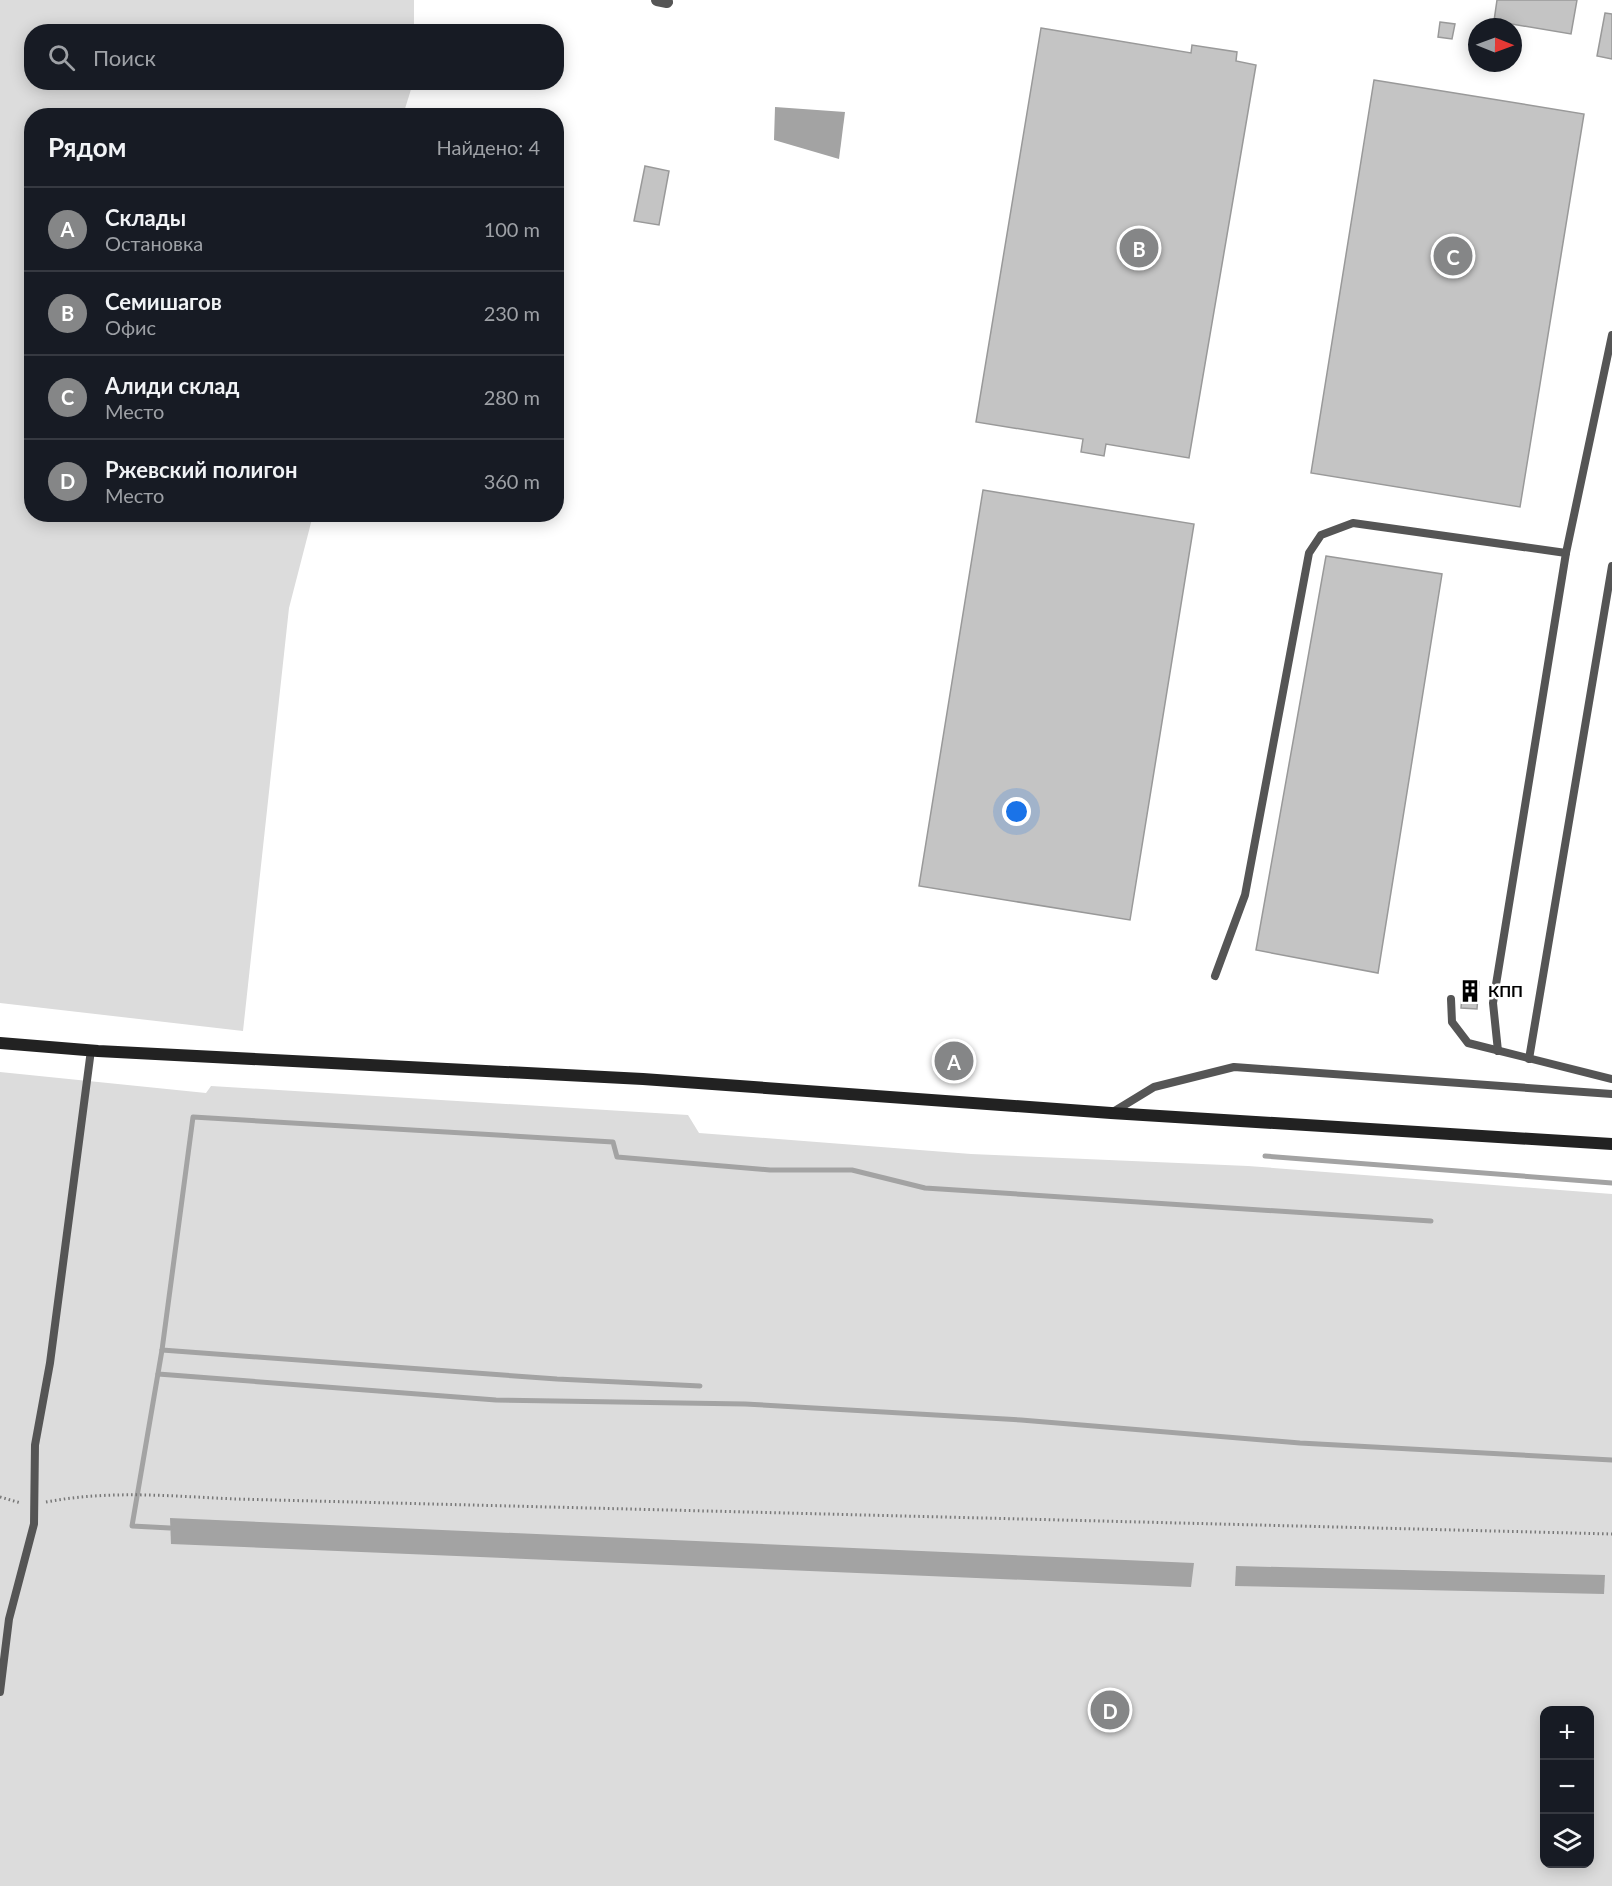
<!DOCTYPE html>
<html lang="ru">
<meta charset="utf-8">
<style>
body{margin:0;font-family:Lato,sans-serif;background:#20242c;color:#f1f3f6}
.controls{position:absolute;right:18px;bottom:18px;display:grid;overflow:hidden;border-radius:12px;box-shadow:0 3px 15px #0003}
.controls button{width:54px;height:54px;display:grid;place-items:center;padding:0;border:0;border-bottom:2px solid #363941;background:#171b24;color:#f1f3f6;font:30px sans-serif}
.compass{position:absolute;left:1468px;top:18px;width:54px;height:54px;border-radius:50%;background:#171b24;box-shadow:0 3px 15px #0003;rotate:91deg}
.you{position:absolute;left:1017px;top:812px;width:21px;height:21px;margin:-15px;border:4px solid #fff;border-radius:50%;background:#1a73e8;box-shadow:0 0 0 9px #1a73e833}
.badge{display:grid;place-items:center;width:39px;height:39px;border-radius:50%;background:#858687;color:#fff;font-size:20px;font-weight:700}
.pin{position:absolute;translate:-50% -50%;border:3px solid #fff;box-shadow:0 2px 6px #0006}
.list{margin:0;padding:0;list-style:none}
h2{display:flex;justify-content:space-between;align-items:center;height:78px;margin:0;padding:0 24px;font-size:26px}
h2 small{font-size:20px;font-weight:400;color:#9ea1a6}
.list li{display:grid;grid-template-columns:39px 1fr auto;gap:18px;align-items:center;box-sizing:border-box;height:84px;padding:0 24px;border-top:2px solid #363941}
.list b{display:block;font-size:22px;white-space:nowrap}
.list p{margin:0;font-size:20px;white-space:nowrap;color:#9ea1a6}
.list em{font-size:20px;font-style:normal;color:#9ea1a6}
.icon{flex:none;width:33px;height:33px;fill:none;stroke:currentColor;stroke-width:2;stroke-linecap:round;stroke-linejoin:round}
.map{position:relative;flex:none;width:1612px;height:1886px;overflow:hidden}
.search{position:absolute;background:#171b24;box-shadow:0 3px 15px #0003;left:24px;top:24px;width:540px;height:66px;display:flex;align-items:center;gap:15px;box-sizing:border-box;padding:0 21px;border-radius:24px;color:#9ea1a6;font-size:22px}
.panel{position:absolute;background:#171b24;box-shadow:0 3px 15px #0003;left:24px;top:108px;width:540px;height:414px;border-radius:24px}
.map>svg:first-child{display:block}
.green{fill:#dcdcdc;fill-rule:evenodd}
.water{fill:#a3a3a3}
.lines{fill:none;stroke-linecap:round;stroke-linejoin:round}
.stream{stroke:#a3a3a3;stroke-width:5}
.building{fill:#c4c4c4;stroke:#999;stroke-width:1.5}
.path{stroke:#777;stroke-width:3;stroke-dasharray:1.5 3;stroke-linecap:butt}
.lane{stroke:#555;stroke-width:8}
.street{stroke:#555;stroke-width:12}
.secondary{stroke:#222;stroke-width:12}
.labels{text-anchor:middle;stroke-width:5;stroke-linejoin:round;paint-order:stroke}
.poi-label{font-size:16px;font-weight:bold;fill:#000;stroke:#fff;text-anchor:start}
</style>
<div class="map">
<svg width="1612" height="1886" viewBox="0 0 1612 1886">
<rect width="100%" height="100%" fill="#fff"/>
<!-- green -->
<g class="green">
<polygon points="0,0 414,0 414,31 32,32 32,82 413,83 403,115 32,116 32,514 313,515 289,608 243,1031 0,1003"/>
<path d="M0 1072 206 1093 211 1086 688 1115 699 1133 971 1154 1248 1166 1612 1194V1886H0ZM1544 1710H1590V1864H1544Z"/>
</g>
<!-- water -->
<g class="water">
<polygon points="775,107 845,112 839,159 774,140"/>
<polygon points="170,1518 1194,1563 1191,1587 171,1544"/>
<polygon points="1236,1566 1605,1575 1604,1594 1235,1586"/>
</g>
<g class="lines">
<!-- stream -->
<g class="stream">
<polyline points="1265,1156 1612,1183"/>
<polyline points="162,1350 557,1379 700,1386"/>
<polyline points="158,1374 496,1400 745,1404 1021,1420 1300,1443 1612,1460"/>
<polyline points="170,1528 132,1526 162,1350 193,1117 613,1142 617,1157 770,1170 852,1170 925,1188 1431,1221"/>
</g>
</g>
<!-- building -->
<g class="building">
<polygon points="1497,0 1577,0 1571,34 1494,21"/>
<polygon points="1605,13 1612,14 1612,59 1597,56"/>
<polygon points="1440,22 1455,24 1452,39 1438,37"/>
<polygon points="1041,28 1191,53 1192,45 1237,52 1236,61 1256,65 1189,458 1106,444 1104,456 1081,452 1083,439 976,422"/>
<polygon points="1374,80 1584,114 1520,507 1311,473"/>
<polygon points="645,166 669,171 659,225 634,221"/>
<polygon points="983,490 1194,524 1130,920 919,886"/>
<polygon points="1326,556 1442,574 1378,973 1256,950"/>
<polygon points="1463,981 1479,982 1477,1009 1461,1008"/>
</g>
<g class="lines">
<!-- path -->
<g class="path">
<polyline points="0,1497 21,1503"/>
<path d="M46 1502C109 1490 171 1496 235 1499L1612 1534"/>
</g>
<!-- lane -->
<g class="lane">
<polyline points="1215,976 1245,895 1309,553 1321,535 1353,523 1566,553"/>
<polyline points="1451,999 1452,1022 1468,1043 1612,1079"/>
<polyline points="1498,1051 1493,1003 1566,553 1612,335"/>
<polyline points="1529,1059 1612,566"/>
<polyline points="1113,1112 1154,1087 1234,1067 1612,1094"/>
<polyline points="0,1692 9,1619 34,1524 35,1445 50,1363 91,1050"/>
</g>
<!-- street -->
<polyline class="street" points="657,0 667,2"/>
<!-- secondary -->
<polyline class="secondary" points="0,1043 98,1051 643,1079 1111,1113 1612,1144"/>
</g>
<!-- icons -->
<defs>
<g id="building-bare" transform="scale(1.8)"><path d="M-4-6H4V6H1V3H-1V6H-4ZM-2.5-4.3h1.7v1.8h-1.7ZM.8-4.3h1.7v1.8H.8ZM-2.5-1h1.7V.8h-1.7ZM.8-1h1.7V.8H.8Z" fill="#000" stroke="#fff" stroke-width="2.5" paint-order="stroke"/></g>
</defs>
<g fill-rule="evenodd">
<use href="#building-bare" x="1470" y="991"/>
</g>
<g class="labels">
<!-- poi labels -->
<g class="poi-label">
<text x="1488" y="997">КПП</text>
</g>
</g>
</svg>
<div class="controls">
<button>+</button>
<button>−</button>
<button><svg class="icon" aria-label="layers" viewBox="0 0 24 24"><path d="M12 4l9 5-9 5-9-5zM3 14l9 5 9-5"/></svg></button>
</div>
<svg class="compass" viewBox="-18 -18 36 36"><path d="M0-13l5 13h-10z" fill="#e53935"/><path d="M0 13l5-13h-10z" fill="#9ea1a6"/></svg>
<div class="you"></div>
<div class="pin badge" style="left:954px;top:1061px">A</div>
<div class="pin badge" style="left:1139px;top:248px">B</div>
<div class="pin badge" style="left:1453px;top:256px">C</div>
<div class="pin badge" style="left:1110px;top:1710px">D</div>
<div class="search"><svg class="icon" aria-label="search" viewBox="0 0 24 24"><circle cx="10" cy="10" r="6"/><path d="M15 15l6 6"/></svg>Поиск</div>
<section class="panel">
<h2>Рядом<small>Найдено: 4</small></h2>
<ul class="list">
<li><span class="badge">A</span><div><b>Склады</b><p>Остановка</p></div><em>100 m</em></li>
<li><span class="badge">B</span><div><b>Семишагов</b><p>Офис</p></div><em>230 m</em></li>
<li><span class="badge">C</span><div><b>Алиди склад</b><p>Место</p></div><em>280 m</em></li>
<li><span class="badge">D</span><div><b>Ржевский полигон</b><p>Место</p></div><em>360 m</em></li>
</ul>
</section>
</div>
